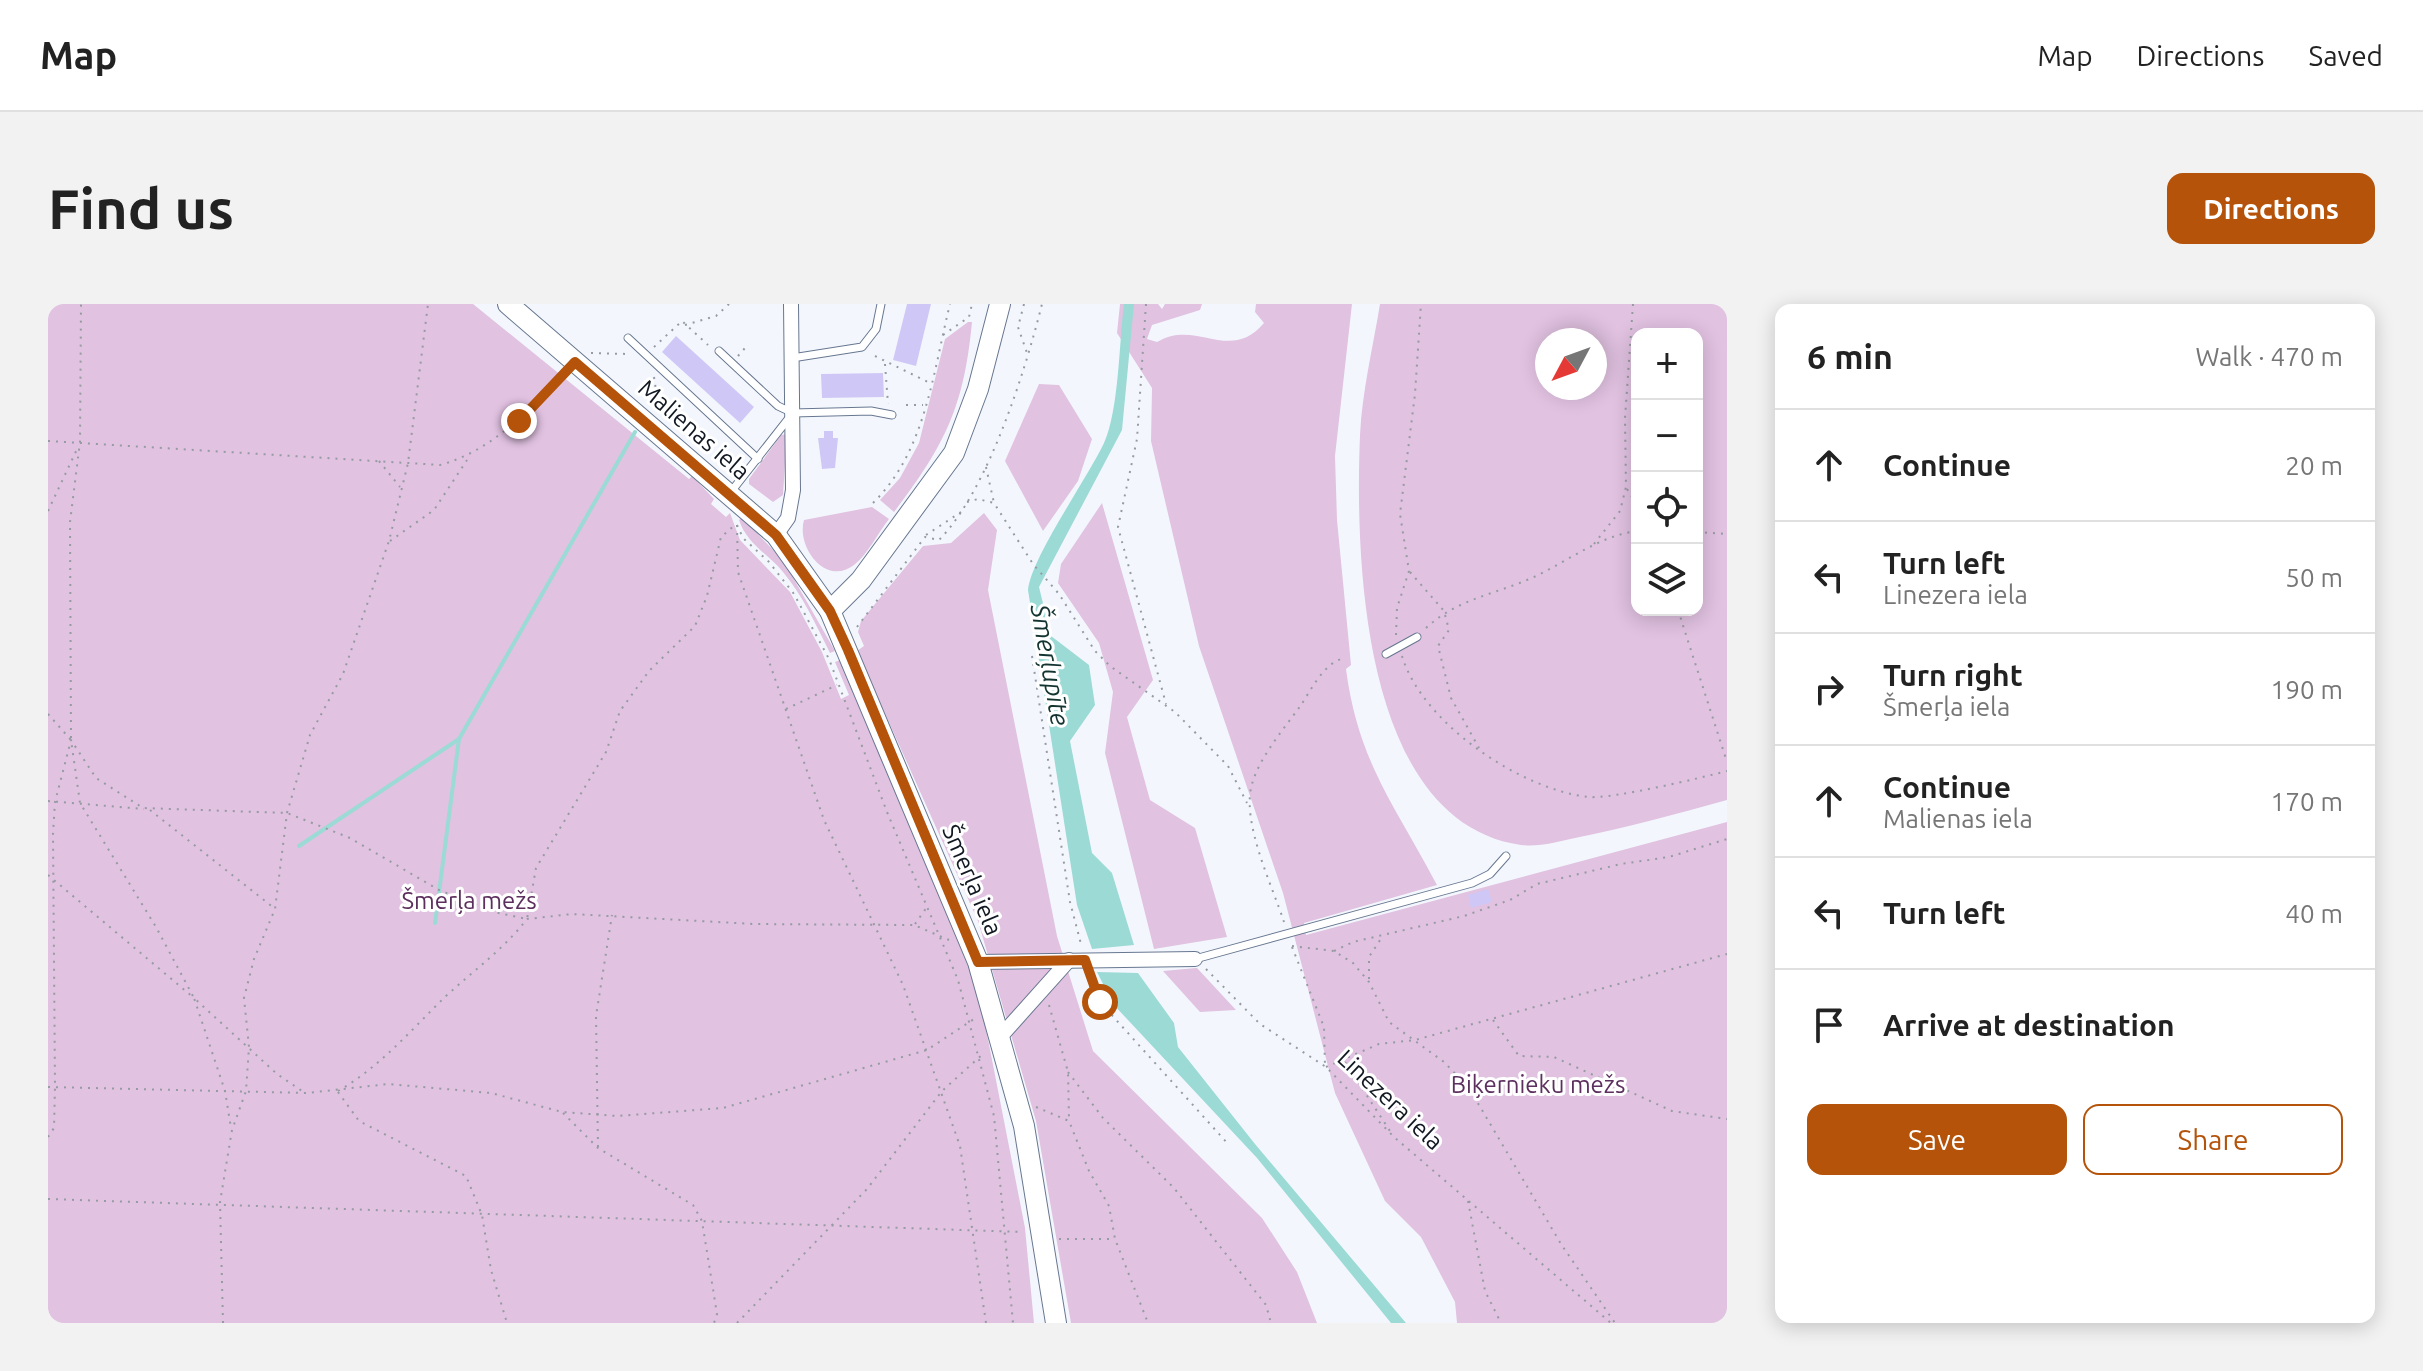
<!DOCTYPE html>
<meta charset="utf-8">
<style>
body{margin:0;font-family:Ubuntu,sans-serif;background:#f2f2f2;color:#222}
.controls{position:absolute;right:24px;top:24px;display:grid;overflow:hidden;border-radius:16px;box-shadow:0 4px 20px #0003}
.controls button{width:72px;height:72px;display:grid;place-items:center;padding:0;border:0;border-bottom:2px solid #e0e0e0;background:#fff;color:#222;font:40px sans-serif}
.compass{position:absolute;left:1487px;top:24px;width:72px;height:72px;border-radius:50%;background:#fff;box-shadow:0 4px 20px #0003;rotate:229deg}
.stop{position:absolute;width:24px;height:24px;margin:-18px;border:6px solid #b45309;border-radius:50%;background:#fff}
.stop.end{background:#b45309;border-color:#fff;box-shadow:0 2px 8px #0008}
.list{margin:0;padding:0;list-style:none}
h2{display:flex;justify-content:space-between;align-items:center;height:104px;margin:0;padding:0 32px;font-size:34px}
h2 small{font-size:26px;font-weight:400;color:#767676}
.list li{display:grid;grid-template-columns:52px 1fr auto;gap:24px;align-items:center;box-sizing:border-box;height:112px;padding:0 32px;border-top:2px solid #e0e0e0}
.list b{display:block;font-size:30px;white-space:nowrap}
.list p{margin:0;font-size:26px;white-space:nowrap;color:#767676}
.list em{font-size:26px;font-style:normal;color:#767676}
.actions{display:flex;gap:16px;padding:24px 32px}
.actions a{flex:1;padding:18px 0;border:2px solid #b45309;border-radius:16px;text-align:center;font-size:28px;color:#b45309}
.actions .main{background:#b45309;color:#fff}
.icon{flex:none;width:44px;height:44px;fill:none;stroke:currentColor;stroke-width:2;stroke-linecap:round;stroke-linejoin:round}
.map{position:relative;flex:none;width:1679px;height:1019px;overflow:hidden;border-radius:16px}
header{display:flex;align-items:center;gap:48px;box-sizing:border-box;height:112px;padding:0 40px;background:#fff;border-bottom:2px solid #e0e0e0}
header strong{font-size:38px}
nav{display:flex;gap:44px;margin-inline-start:auto;font-size:28px}
.intro{display:flex;align-items:center;justify-content:space-between;box-sizing:border-box;height:192px;padding:0 48px}
h1{margin:0;font-size:56px}
.button{padding:20px 36px;border-radius:16px;background:#b45309;color:#fff;font-size:28px;font-weight:700}
main{display:flex;gap:48px;padding:0 48px}
aside{flex:1;background:#fff;border-radius:16px;box-shadow:0 4px 20px #0003}
.map>svg:first-child{display:block}
.green{fill:#e1c2e1;fill-rule:evenodd}
.water{fill:#9cdad6}
.lines{fill:none;stroke-linecap:round;stroke-linejoin:round}
.stream{stroke:#9cdad6;stroke-width:4}
.building{fill:#cfc8f6}
.lane-casing{stroke:#677790;stroke-width:9}
.street-casing{stroke:#677790;stroke-width:16}
.secondary-casing{stroke:#677790;stroke-width:22}
.path{stroke:#969ba2;stroke-width:2;stroke-dasharray:2 6;stroke-linecap:butt}
.lane{stroke:#fff;stroke-width:7}
.street{stroke:#fff;stroke-width:14}
.secondary{stroke:#fff;stroke-width:20}
.route{stroke:#b45309;stroke-width:10}
.labels{text-anchor:middle;stroke-width:6;stroke-linejoin:round;paint-order:stroke}
.street-label{font-size:24px;fill:#111821;stroke:#fff}
.park-label{font-size:24px;fill:#5c2f5e;stroke:#fff}
.water-label{font-size:26px;font-style:italic;fill:#143432;stroke:#fff}
</style>
<header>
<strong>Map</strong>
<nav><a>Map</a><a>Directions</a><a>Saved</a></nav>
</header>
<div class="intro"><h1>Find us</h1><a class="button">Directions</a></div>
<main>
<div class="map">
<svg width="1679" height="1019" viewBox="0 0 1679 1019">
<rect width="100%" height="100%" fill="#f3f7fd"/>
<!-- green -->
<g class="green">
<polygon points="0,0 425,0 641,175 644,172 666,195 663,200 678,213 682,209 692,236 742,288 774,348 793,395 801,391 787,358 792,356 926,664 977,924 986,1019 0,1019"/>
<path d="M1072 0H1110L1114 5 1117 0H1154L1152 6 1104 21 1099 35 1109 38C1149 14 1181 60 1216 19L1207 8 1208 0H1304L1287 152 1289 216 1303 361 1298 365C1310 458 1347 501 1389 581L1256 619 1258 631 1679 518V1019H1409L1407 998 1373 933 1337 897 1287 789 1235 589 1151 342 1103 137 1104 84 1069 29Z"/>
<path d="M1332 0H1679V496C1628 510 1578 524 1527 534 1509 538 1492 543 1473 541 1313 518 1307 253 1312 131 1314 88 1325 43 1332 0ZM1589 30H1649V306H1589ZM1499 36H1547V84H1499Z"/>
<path d="M920 18H924C916 103 897 141 846 208L832 196 852 174 871 139 897 35Z"/>
<polygon points="991,80 1011,81 1044,135 1030,177 995,227 957,157"/>
<polygon points="739,130 735,191 725,198 701,180 701,175 733,131"/>
<polygon points="1054,199 1105,376 1079,413 1102,496 1147,524 1179,633 1106,645 1057,449 1065,388 1051,339 1010,279 1013,260"/>
<path d="M824 203 841 215C830 229 820 250 806 261 778 283 748 243 756 216Z"/>
<polygon points="936,209 949,226 940,286 1009,632 1045,747 1214,914 1249,968 1269,1019 1023,1019 988,817 930,617 809,347 816,342 810,328 813,317 875,242 903,239"/>
<path d="M694 214 735 256 787 347 782 349C768 321 755 292 735 268 720 250 699 240 691 216Z"/>
<polygon points="1148,664 1149,664 1188,706 1152,708 1115,667"/>
</g>
<!-- water -->
<g class="water">
<path d="M1076 0H1086L1074 126 991 283 1003 332 1041 361 1047 401 1022 437 1044 549 1064 569 1086 641 1044 645 1029 601 980 286C983 254 1039 175 1056 139 1071 106 1071 39 1076 0Z"/>
<polygon points="1049,668 1090,669 1126,719 1130,743 1207,840 1358,1019 1343,1019 1209,854 1065,700"/>
</g>
<g class="lines">
<!-- stream -->
<g class="stream">
<polyline points="251,542 411,435 587,128"/>
<polyline points="387,619 411,435"/>
</g>
</g>
<!-- building -->
<g class="building">
<polygon points="859,0 883,0 868,62 845,56"/>
<polygon points="628,32 706,103 692,119 614,48"/>
<polygon points="835,69 836,93 774,94 773,70"/>
<polygon points="776,127 785,127 785,134 790,134 787,164 774,165 770,134 776,134"/>
<polygon points="1440,585 1444,598 1423,604 1420,591"/>
</g>
<g class="lines">
<!-- lane casing -->
<g class="lane-casing">
<g id="lane">
<polyline points="580,34 710,155"/>
<polyline points="671,47 730,102 745,109 823,107 844,111"/>
<polyline points="744,54 814,43 828,25 833,0"/>
<polyline points="682,189 741,114"/>
<polyline points="1338,350 1369,333"/>
<polyline points="1147,655 1424,579 1442,570 1458,552"/>
</g>
</g>
<!-- street casing -->
<g class="street-casing">
<g id="street">
<polyline points="728,231 740,214 745,186 743,0"/>
<polyline points="930,658 1147,655"/>
<polyline points="952,733 1021,656"/>
</g>
</g>
<!-- secondary casing -->
<g class="secondary-casing">
<g id="secondary">
<polyline points="460,0 728,231 782,307 930,658 976,822 1008,1019"/>
<polyline points="782,307 813,276 906,149 930,85 952,0"/>
</g>
</g>
<!-- path -->
<g class="path">
<polyline points="976,0 970,23 979,49"/>
<polyline points="1098,0 1089,135 1070,223 1118,400"/>
<polyline points="637,21 668,12 681,0"/>
<polyline points="895,31 921,13 924,0"/>
<polyline points="606,43 634,17 660,41"/>
<polyline points="543,49 580,50"/>
<polyline points="690,52 697,44"/>
<polyline points="827,52 882,79"/>
<polyline points="837,60 840,100"/>
<polyline points="606,73 611,106"/>
<polyline points="858,101 875,101"/>
<path d="M0 137 392 161C443 147 478 109 514 72"/>
<polyline points="331,157 352,183"/>
<polyline points="938,163 946,199"/>
<polyline points="1579,185 1589,201"/>
<polyline points="919,198 930,195 946,199 985,260 1011,290 1047,347 1062,362 1127,408 1180,462 1199,499"/>
<path d="M825 199C878 147 885 68 902 0"/>
<polyline points="0,207 30,143"/>
<polyline points="689,221 695,234 721,258 746,290 781,355 839,508 910,676 946,812 965,1019"/>
<polyline points="689,221 690,268 776,516 855,681 912,842 938,1019"/>
<polyline points="1649,228 1679,230"/>
<polyline points="878,231 913,208"/>
<polyline points="342,237 386,206 419,156"/>
<polyline points="1546,240 1572,207 1578,183 1577,114 1585,0"/>
<polyline points="1362,268 1396,307 1401,326 1390,342 1403,394 1431,444"/>
<polyline points="1630,306 1679,458"/>
<path d="M809 323 877 233 891 236C940 186 977 68 994 0"/>
<path d="M1378 324C1410 294 1450 290 1488 272 1522 256 1551 232 1589 227"/>
<polyline points="1348,331 1349,304 1361,267 1352,210 1367,90 1373,0"/>
<polyline points="984,352 1022,598 1033,640"/>
<path d="M1354 352C1374 419 1473 486 1541 493 1565 495 1652 474 1679 467"/>
<polyline points="738,405 789,381"/>
<polyline points="0,410 23,436 32,499 108,623 146,694 229,770 257,789"/>
<polyline points="23,434 22,218 32,138 33,0"/>
<polyline points="0,497 96,505"/>
<polyline points="102,506 226,604"/>
<polyline points="0,571 146,694 177,787 183,824"/>
<path d="M1236 618C1224 581 1193 518 1204 480 1212 452 1236 425 1253 401 1263 386 1275 361 1293 355"/>
<polyline points="867,620 879,603"/>
<polyline points="1244,642 1286,647 1305,659 1321,678 1341,718 1396,758 1421,784 1513,940 1567,1019"/>
<polyline points="1244,643 1276,723 1277,762"/>
<polyline points="1286,647 1305,638 1416,612 1462,596 1489,580 1573,560 1621,553 1679,535"/>
<polyline points="1158,665 1212,720 1278,763 1346,833 1563,1019"/>
<polyline points="1042,669 1052,698 1181,841"/>
<polyline points="1321,675 1321,653 1334,633"/>
<polyline points="1001,701 1020,768 1021,815"/>
<polyline points="1445,716 1471,752 1506,753 1624,807 1679,815"/>
<polyline points="1297,758 1342,827"/>
<polyline points="1278,763 1331,740 1367,736 1679,650"/>
<polyline points="1020,768 1055,814 1126,884 1218,1001 1223,1019"/>
<polyline points="0,783 259,789 340,780 443,789 514,808 569,812 675,804 879,746 929,713"/>
<path d="M290 787C332 763 363 726 398 692 426 666 455 646 479 615L524 610 706 620 866 621 901 636"/>
<polyline points="290,788 311,817 418,872 434,911 443,966 459,1019"/>
<polyline points="988,803 1021,817 1041,867 1061,902 1067,935 1100,1019"/>
<polyline points="515,809 550,844 645,901 654,917 669,1010 666,1019"/>
<polyline points="0,833 6,824 7,783 5,530 7,498 23,436 48,474 95,504 239,509 302,534 391,586 446,608 479,615 488,564 558,448 572,407 601,367 647,322 659,292 673,233 688,220"/>
<polyline points="550,843 548,712 564,611"/>
<polyline points="0,895 974,928"/>
<polyline points="1420,897 1437,987 1453,1019"/>
<polyline points="1011,935 1067,935"/>
<polyline points="175,1019 172,898 184,826 198,787 201,743 196,694 206,655 227,605 239,509 262,431 295,370 341,237 360,159 380,0"/>
<polyline points="689,1019 819,885 894,787 936,749"/>
</g>
<!-- lane -->
<use href="#lane" class="lane"/>
<!-- street -->
<use href="#street" class="street"/>
<!-- secondary -->
<use href="#secondary" class="secondary"/>
</g>
<g class="lines">
<!-- route -->
<polyline class="route" points="471,117 527,58 728,231 782,307 800,346 930,658 1037,656 1052,698"/>
</g>
<g class="labels">
<!-- street labels -->
<g class="street-label">
<text transform="translate(646 126) rotate(41)" y="8">Malienas iela</text>
<text transform="translate(924 576) rotate(67)" y="8">Šmerļa iela</text>
<text transform="translate(1342 796) rotate(43)" y="8">Linezera iela</text>
</g>
<!-- park labels -->
<g class="park-label">
<text x="421" y="605">Šmerļa mežs</text>
<text x="1490" y="789">Biķernieku mežs</text>
</g>
<!-- water labels -->
<g class="water-label">
<text transform="translate(1002 361) rotate(80)" y="9">Šmerļupīte</text>
</g>
</g>
</svg>
<div class="controls">
<button>+</button>
<button>−</button>
<button><svg class="icon" aria-label="locate" viewBox="0 0 24 24"><circle cx="12" cy="12" r="6"/><path d="M12 2v4M12 18v4M2 12h4M18 12h4"/></svg></button>
<button><svg class="icon" aria-label="layers" viewBox="0 0 24 24"><path d="M12 4l9 5-9 5-9-5zM3 14l9 5 9-5"/></svg></button>
</div>
<svg class="compass" viewBox="-18 -18 36 36"><path d="M0-13l5 13h-10z" fill="#e53935"/><path d="M0 13l5-13h-10z" fill="#767676"/></svg>
<div class="stop" style="left:1052px;top:698px"></div>
<div class="stop end" style="left:471px;top:117px"></div>
</div>
<aside>
<h2>6 min<small>Walk · 470 m</small></h2>
<ul class="list">
<li><svg class="icon" aria-label="ahead" viewBox="0 0 24 24"><path d="M12 20V5M6 11l6-6 6 6"/></svg><div><b>Continue</b></div><em>20 m</em></li>
<li><svg class="icon" aria-label="left" viewBox="0 0 24 24"><path d="M17 20v-9H6M10 6l-5 5 5 5"/></svg><div><b>Turn left</b><p>Linezera iela</p></div><em>50 m</em></li>
<li><svg class="icon" aria-label="right" viewBox="0 0 24 24"><path d="M7 20v-9h11M14 6l5 5-5 5"/></svg><div><b>Turn right</b><p>Šmerļa iela</p></div><em>190 m</em></li>
<li><svg class="icon" aria-label="ahead" viewBox="0 0 24 24"><path d="M12 20V5M6 11l6-6 6 6"/></svg><div><b>Continue</b><p>Malienas iela</p></div><em>170 m</em></li>
<li><svg class="icon" aria-label="left" viewBox="0 0 24 24"><path d="M17 20v-9H6M10 6l-5 5 5 5"/></svg><div><b>Turn left</b></div><em>40 m</em></li>
<li><svg class="icon" aria-label="arrive" viewBox="0 0 24 24"><path d="M6 21V4h12l-3 4 3 4H6"/></svg><div><b>Arrive at destination</b></div></li>
</ul>
<div class="actions"><a class="main">Save</a><a>Share</a></div>
</aside>
</main>
